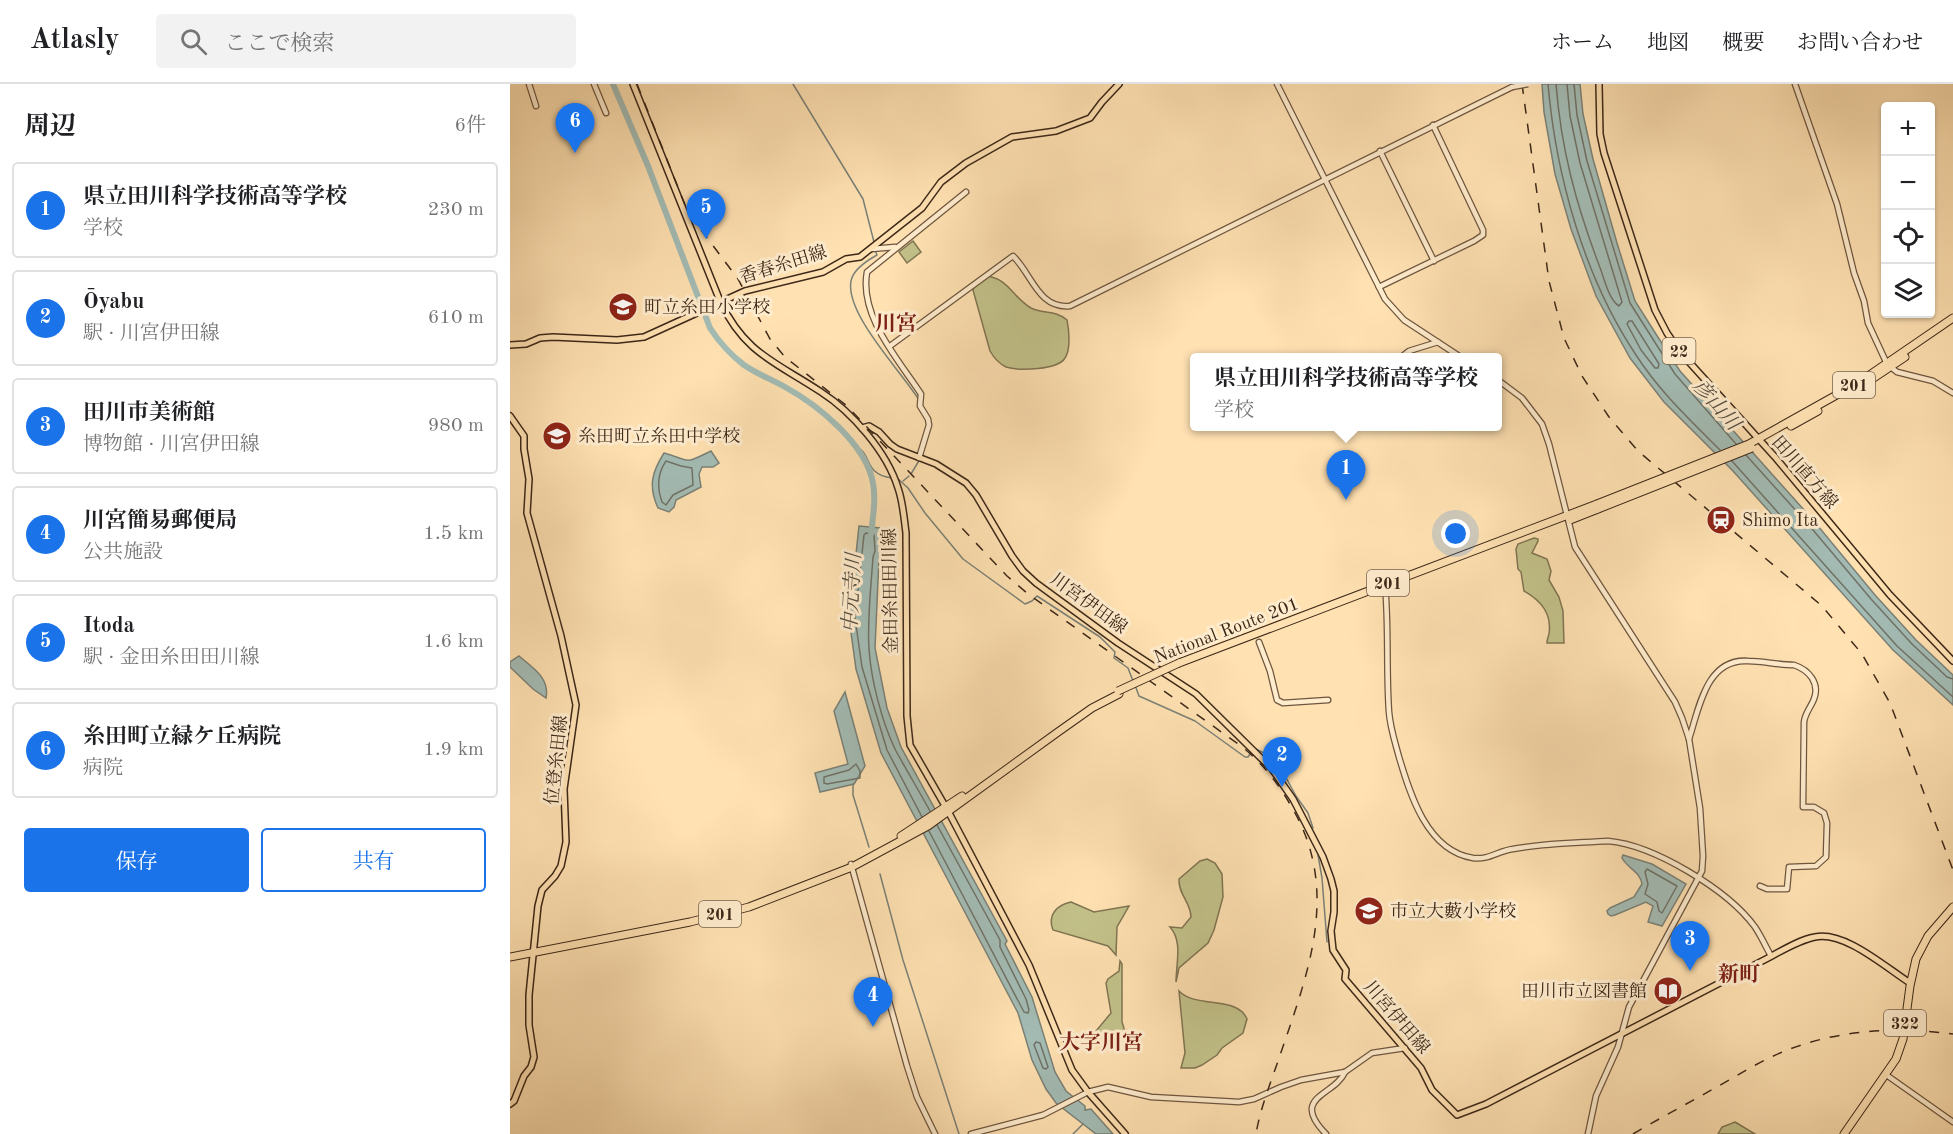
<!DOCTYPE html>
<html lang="ja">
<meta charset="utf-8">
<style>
body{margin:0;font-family:"Old Standard TT","Noto Serif JP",serif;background:#f2f2f2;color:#202124}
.controls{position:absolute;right:18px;top:18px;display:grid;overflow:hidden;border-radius:6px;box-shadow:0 2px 4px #0004}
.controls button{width:54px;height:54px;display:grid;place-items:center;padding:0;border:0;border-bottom:2px solid #e0e0e0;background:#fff;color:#202124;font:30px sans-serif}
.you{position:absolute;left:946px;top:450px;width:21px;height:21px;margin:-15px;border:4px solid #fff;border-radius:50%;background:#1a73e8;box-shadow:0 0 0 9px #1a73e833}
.badge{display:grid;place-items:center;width:39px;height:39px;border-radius:50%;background:#1a73e8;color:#fff;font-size:20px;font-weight:700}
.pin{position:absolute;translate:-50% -50px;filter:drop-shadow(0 2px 3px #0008)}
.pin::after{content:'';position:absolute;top:32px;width:21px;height:18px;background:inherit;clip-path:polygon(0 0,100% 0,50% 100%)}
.popup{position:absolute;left:680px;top:269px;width:312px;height:78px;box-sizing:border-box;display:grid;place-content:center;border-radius:6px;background:#fff;filter:drop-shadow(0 2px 4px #0005);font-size:20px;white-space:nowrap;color:#757577}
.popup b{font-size:22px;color:#202124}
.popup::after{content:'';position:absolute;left:50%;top:100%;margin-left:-12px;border:12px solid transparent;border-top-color:#fff}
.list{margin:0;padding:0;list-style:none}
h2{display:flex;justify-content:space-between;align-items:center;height:78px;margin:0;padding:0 24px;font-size:26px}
h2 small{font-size:20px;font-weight:400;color:#757577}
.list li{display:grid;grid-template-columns:39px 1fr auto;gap:18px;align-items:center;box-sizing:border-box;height:96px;margin:0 12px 12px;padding:0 12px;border:2px solid #e0e0e0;border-radius:6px}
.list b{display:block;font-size:22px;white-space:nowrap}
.list p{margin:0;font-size:20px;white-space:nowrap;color:#757577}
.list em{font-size:20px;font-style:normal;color:#757577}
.actions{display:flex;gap:12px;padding:18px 24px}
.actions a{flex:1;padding:14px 0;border:2px solid #1a73e8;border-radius:6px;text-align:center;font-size:21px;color:#1a73e8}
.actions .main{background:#1a73e8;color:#fff}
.icon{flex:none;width:33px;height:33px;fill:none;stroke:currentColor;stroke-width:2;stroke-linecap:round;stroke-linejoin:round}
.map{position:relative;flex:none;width:1443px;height:1050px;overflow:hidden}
header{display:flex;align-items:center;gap:36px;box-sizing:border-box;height:84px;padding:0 30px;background:#fff;border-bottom:2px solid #e0e0e0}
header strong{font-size:28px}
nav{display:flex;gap:33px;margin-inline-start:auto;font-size:21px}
.search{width:420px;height:54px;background:#f2f2f2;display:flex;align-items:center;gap:15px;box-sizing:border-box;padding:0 21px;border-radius:6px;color:#757577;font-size:22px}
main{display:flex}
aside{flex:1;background:#fff}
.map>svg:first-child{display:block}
.green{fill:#c3c28a;stroke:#807552;stroke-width:1.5}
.water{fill:#a3bcb5;stroke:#7a8177;stroke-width:1.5}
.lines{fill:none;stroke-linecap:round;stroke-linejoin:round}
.shore{stroke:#707267;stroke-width:1.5}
.stream{stroke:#7a8177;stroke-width:1.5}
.river{stroke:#a3bcb5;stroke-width:6}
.minor-casing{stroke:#6e563f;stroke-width:7}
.major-casing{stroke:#3d2819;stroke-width:8}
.highway-casing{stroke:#3d2819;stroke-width:9}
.minor{stroke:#ffeccd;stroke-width:4.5}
.major{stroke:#ffe1b2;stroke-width:5}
.highway{stroke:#ffe1b2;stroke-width:7}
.rail{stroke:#3d2819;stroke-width:1.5;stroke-dasharray:10 10;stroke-linecap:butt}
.minor-bridge-casing{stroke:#6e563f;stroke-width:7;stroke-linecap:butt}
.highway-bridge-casing{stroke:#3d2819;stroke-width:9;stroke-linecap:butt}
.minor-bridge{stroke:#ffeccd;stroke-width:4.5}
.highway-bridge{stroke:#ffe1b2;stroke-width:7}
.labels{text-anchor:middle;stroke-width:6;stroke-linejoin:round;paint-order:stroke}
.shield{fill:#ffeccd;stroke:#77634f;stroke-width:1.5}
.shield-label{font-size:16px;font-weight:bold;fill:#3d2819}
.street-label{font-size:18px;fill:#3d2819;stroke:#ffeccd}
.poi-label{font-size:18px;fill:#3d2819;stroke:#ffeccd;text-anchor:start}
.water-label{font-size:20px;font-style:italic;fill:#564d40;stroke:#ffeccd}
.quarter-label{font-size:21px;font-weight:bold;fill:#7a1f14;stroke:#ffeccd}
</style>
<header>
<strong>Atlasly</strong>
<div class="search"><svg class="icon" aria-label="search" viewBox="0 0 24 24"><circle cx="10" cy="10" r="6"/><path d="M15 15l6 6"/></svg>ここで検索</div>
<nav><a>ホーム</a><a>地図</a><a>概要</a><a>お問い合わせ</a></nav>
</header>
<main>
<aside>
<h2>周辺<small>6件</small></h2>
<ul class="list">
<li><span class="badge">1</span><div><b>県立田川科学技術高等学校</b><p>学校</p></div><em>230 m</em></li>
<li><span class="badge">2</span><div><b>Ōyabu</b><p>駅 · 川宮伊田線</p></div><em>610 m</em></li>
<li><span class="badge">3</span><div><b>田川市美術館</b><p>博物館 · 川宮伊田線</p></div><em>980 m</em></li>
<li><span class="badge">4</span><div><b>川宮簡易郵便局</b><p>公共施設</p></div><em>1.5 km</em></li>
<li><span class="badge">5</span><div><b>Itoda</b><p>駅 · 金田糸田田川線</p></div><em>1.6 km</em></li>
<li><span class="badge">6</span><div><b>糸田町立緑ケ丘病院</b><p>病院</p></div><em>1.9 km</em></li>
</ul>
<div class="actions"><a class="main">保存</a><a>共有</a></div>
</aside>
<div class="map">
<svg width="1443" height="1050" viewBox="0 0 1443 1050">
<rect width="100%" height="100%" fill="#ffe1b2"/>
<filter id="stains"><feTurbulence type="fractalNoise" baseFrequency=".00333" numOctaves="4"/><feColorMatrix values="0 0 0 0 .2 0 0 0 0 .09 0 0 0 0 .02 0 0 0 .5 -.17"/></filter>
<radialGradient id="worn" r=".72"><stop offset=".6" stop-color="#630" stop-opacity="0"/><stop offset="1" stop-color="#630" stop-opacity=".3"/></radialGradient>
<!-- green -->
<g class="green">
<polygon points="403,157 411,168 397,179 389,168"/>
<path d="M475 192C498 193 504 215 521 224 533 230 546 226 557 236 559 246 561 265 555 274 548 286 509 287 496 283 488 279 484 274 480 267L463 206 466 196Z"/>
<path d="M1024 454 1028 455V457L1022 469 1037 475 1041 487 1039 496 1049 513 1053 527 1054 559H1037C1037 556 1038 553 1039 550 1042 529 1031 517 1014 507L1011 488 1008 485 1006 465 1008 460Z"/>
<path d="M697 775 705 779 712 790 713 813 704 846 698 859 669 884 666 898C666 880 673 857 660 843L672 844 681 833C681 819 668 810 669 795L690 777Z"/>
<path d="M561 818 584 828 619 822 607 843 606 871 598 862 543 846C537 831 547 821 561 818Z"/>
<polygon points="610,877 612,880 612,938 617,954 596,955 587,952 586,950 586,947 601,929 596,899 598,895 609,887"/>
<path d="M669 907C686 925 727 911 737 935L733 949 712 964 707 971 692 981 685 984H671L675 969Z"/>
<polygon points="1225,1038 1245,1050 1208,1050 1212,1043"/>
</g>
<!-- water -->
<g class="water">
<polygon points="1032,0 1070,0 1073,30 1083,75 1107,159 1125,217 1151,258 1170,287 1303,436 1365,511 1406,556 1443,591 1443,621 1383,566 1223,387 1154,318 1120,274 1086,212 1061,145 1045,90 1034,28"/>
<path d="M201 367 209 379 203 383H192L189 390 191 403 166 416 164 423 159 428 148 424C138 402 142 388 154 369 183 377 172 381 201 367Z"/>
<polygon points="349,442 371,444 370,463 375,464 369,474 365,564 377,624 391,663 497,857 495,860 522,913 545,988 556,1007 575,1022 575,1026 581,1025 603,1050 586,1050 546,1019 536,1005 522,976 508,929 371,669 346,585 339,534"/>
<path d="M9 572C23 584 40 594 36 614L23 605 0 583V578Z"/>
<polygon points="335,608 355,682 344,700 310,708 305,689 338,680 324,627"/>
<path d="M1113 771 1142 780 1176 800 1152 842 1138 838 1143 822 1136 818 1105 831 1101 832 1098 830 1097 827 1100 824 1124 813 1132 800C1130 787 1118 785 1112 774Z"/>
</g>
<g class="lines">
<!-- shore -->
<g class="shore">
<path d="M1038 0C1046 92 1074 193 1126 271 1149 307 1180 336 1210 366"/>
<path d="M1046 0C1051 65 1066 120 1089 181 1094 193 1098 215 1109 222L1112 218 1070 79 1060 32 1057 0"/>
<polyline points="1064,0 1067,31 1077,77 1120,219 1165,290 1226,360"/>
<polygon points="1119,237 1122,237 1149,280 1148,284 1145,284 1131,266 1117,240"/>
<polyline points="1236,371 1298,440 1361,515 1402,560 1437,593 1443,595"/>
<path d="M156 377 171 382 182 384 183 401 163 411 156 421 152 418C147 404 147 390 156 377Z"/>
<polyline points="1222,377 1387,562 1443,613"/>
<polygon points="346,680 350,687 350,694 317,700 314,699 314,693 339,686"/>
<path d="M412 733 377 666 352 583 345 534 354 451 356 449 364 451 365 467 363 473C361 504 357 535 359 565 361 596 372 639 386 667 397 687 409 707 420 727"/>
<polyline points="419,747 514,928 518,929 519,926 516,915 490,863 490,856 427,741"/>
<polygon points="1137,785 1167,802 1152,829 1149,827 1147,818 1135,810 1138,800 1135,788"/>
<polygon points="526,958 530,959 538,983 536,985 533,984 524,961"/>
</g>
<!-- stream -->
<g class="stream">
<polyline points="283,0 353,115 364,158"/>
<path d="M365 166 367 171C358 176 343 186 341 197 335 230 391 287 409 316"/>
<path d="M411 320C419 331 423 337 418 350"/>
<path d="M344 361C364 370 352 390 382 394"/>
<polyline points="401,390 410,375"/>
<polyline points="387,394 398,404 415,429 453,475 515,520 522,517 527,512 590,553 605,568 604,574 618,584 623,597"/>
<polyline points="393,397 399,392"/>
<polyline points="625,601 629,612 685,637 735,673 738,673 742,667"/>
<polyline points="746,665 758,671 769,681 786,712 798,729 803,744"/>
<polyline points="343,700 343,711 359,763"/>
<polyline points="808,771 812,794 817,858"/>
<polyline points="370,790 393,876 449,1050"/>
<polyline points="563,1050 573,1040"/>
</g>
<!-- river -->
<path class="river" d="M103 0 138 82 200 244C209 258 221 271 234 281 247 290 261 295 275 303 308 321 356 360 363 399 366 415 363 433 361 450"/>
<!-- minor casing -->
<g class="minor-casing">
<g id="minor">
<polyline points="19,0 26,22"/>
<polyline points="84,0 96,29"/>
<polyline points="767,0 875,215 894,236 952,274"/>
<polyline points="1285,0 1327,120 1344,189 1354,217 1358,239 1377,280 1387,288 1423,297 1443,309"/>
<polyline points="870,67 924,177"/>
<polyline points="361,165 385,163"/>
<polyline points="869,203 964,157 973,151 973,146 923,41"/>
<path d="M380 262 503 172C522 190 528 225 560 222L1002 3"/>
<polyline points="890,274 899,267 928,258"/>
<polyline points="988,296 1012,314 1032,340 1039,360 1065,463 1165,618 1172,634 1179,655 1190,724 1193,772 1192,787 1119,923 1108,963 1086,1012 1078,1050"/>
<path d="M409 374 419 341 418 335 410 322 411 310C388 275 349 232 357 188L456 108"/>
<path d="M875 500C879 543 876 586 879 628 880 643 885 658 889 673 900 710 917 767 963 774 979 776 988 767 1003 765 1034 759 1067 759 1098 757 1144 761 1218 806 1245 843 1251 852 1256 863 1261 872"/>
<polyline points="749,558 760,587 767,616 773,619 818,616"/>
<path d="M1179 655C1189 625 1196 574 1238 577 1253 577 1268 581 1284 581 1299 586 1310 599 1304 615 1301 623 1295 629 1294 638L1293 723H1304L1314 729 1317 739 1316 773 1306 782 1279 783 1277 805H1257L1250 802"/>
<polyline points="341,780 397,982 407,1013 425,1050"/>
<polyline points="1375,990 1443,1038"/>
<polyline points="461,1050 533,1031 578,1008 598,1003 641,1013 729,1018 744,1015 771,1003 791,996 835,988 862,969 895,964"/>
<path d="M816 1050C779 1012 825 1012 835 988"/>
</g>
</g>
<!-- major casing -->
<g class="major-casing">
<g id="major">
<path d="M123 0 210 217C235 270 266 278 311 308 342 328 377 368 388 404 393 418 394 434 396 449L397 632 400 661 438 727 519 881 562 986 578 1008 615 1050"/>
<polyline points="1089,0 1090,50 1094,69 1145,226 1157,249 1170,268 1265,373 1380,511 1443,577"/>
<polyline points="0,261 16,260 30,254 43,253 107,256 134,253 235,207 313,188 336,175 350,173 412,124 431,98 456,79 502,53 546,47 580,34 592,18 609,0"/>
<polyline points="0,332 14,352 14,365 19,395 17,429 51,552 66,621 54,705 56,758 51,782 45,792 32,806 28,822 19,911 19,941 24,973 21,983 14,992 4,1017 0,1020"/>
<path d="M352 344 359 342 369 348 380 360 387 365 426 380 456 399 466 411 502 472 513 487 526 499 608 559 686 610 762 685 783 715 813 773 821 795 824 807V828L821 847 823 866 836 886 835 895 911 984 922 1006 947 1031 976 1020 1258 874C1273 866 1289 856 1305 853 1335 847 1375 883 1400 899"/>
</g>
</g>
<!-- highway casing -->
<g class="highway-casing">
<g id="highway">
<polyline points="1359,297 1395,273"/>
<polyline points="1281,342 1308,327"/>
<polyline points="1239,360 1348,299 1443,234"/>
<polyline points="1060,436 1088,425"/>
<polyline points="669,579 1087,420"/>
<polyline points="391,752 452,712"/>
<polyline points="0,873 180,838 239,823 342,783 418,742 548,648 582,624 609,610"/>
<polyline points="1334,1050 1386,975 1393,955 1400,902 1406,875 1418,852 1443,823"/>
</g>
</g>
<!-- minor -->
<use href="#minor" class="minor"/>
<!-- major -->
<use href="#major" class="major"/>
<!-- highway -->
<use href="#highway" class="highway"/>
<!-- rail -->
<g class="rail">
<path d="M127 0 175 121 189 143 228 195 260 255 275 273 337 322 497 492 518 510 731 662C754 680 771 703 785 729 831 813 795 897 767 980 759 1003 750 1026 746 1050"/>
<polyline points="1012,0 1039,197 1054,254 1072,292 1099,333 1128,367 1312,522 1352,570 1380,619 1443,786"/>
<path d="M1123 1050C1150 1034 1177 1020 1203 1005 1222 995 1240 983 1259 974 1317 946 1381 942 1443 950"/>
</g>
<!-- minor-bridge casing -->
<g class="minor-bridge-casing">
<polyline id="minor-bridge" points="1002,3 1018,0"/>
</g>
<!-- highway-bridge casing -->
<g class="highway-bridge-casing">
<g id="highway-bridge">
<polyline points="1087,420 1239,360"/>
<polyline points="1088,425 1242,364"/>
<polyline points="608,607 669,579"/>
</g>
</g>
<!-- minor-bridge -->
<use href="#minor-bridge" class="minor-bridge"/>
<!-- highway-bridge -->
<use href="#highway-bridge" class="highway-bridge"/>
</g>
<!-- icons -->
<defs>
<g id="school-disc" transform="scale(1.5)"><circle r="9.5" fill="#8f2418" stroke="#ffeccd"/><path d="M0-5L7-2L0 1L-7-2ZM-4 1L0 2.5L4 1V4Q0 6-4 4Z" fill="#fff"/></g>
<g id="station-disc" transform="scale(1.5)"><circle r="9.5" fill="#8f2418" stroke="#ffeccd"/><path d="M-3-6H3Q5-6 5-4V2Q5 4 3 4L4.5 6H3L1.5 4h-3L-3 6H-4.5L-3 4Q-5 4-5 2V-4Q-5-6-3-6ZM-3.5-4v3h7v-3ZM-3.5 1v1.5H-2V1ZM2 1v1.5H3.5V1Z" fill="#fff"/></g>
<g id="library-disc" transform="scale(1.5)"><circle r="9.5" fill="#8f2418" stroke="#ffeccd"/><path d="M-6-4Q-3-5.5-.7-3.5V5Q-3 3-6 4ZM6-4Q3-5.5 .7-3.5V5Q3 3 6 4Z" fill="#fff"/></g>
</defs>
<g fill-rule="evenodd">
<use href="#school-disc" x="113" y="223"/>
<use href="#school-disc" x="47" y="352"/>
<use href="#station-disc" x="1211" y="436"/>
<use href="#school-disc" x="859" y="827"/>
<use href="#library-disc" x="1158" y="907"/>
</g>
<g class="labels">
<!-- shield labels -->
<g class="shield">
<rect x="1152.5" y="254" width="33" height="26" rx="4.5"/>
<rect x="1323" y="288" width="42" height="26" rx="4.5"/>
<rect x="857" y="486" width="42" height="26" rx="4.5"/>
<rect x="189" y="817" width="42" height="26" rx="4.5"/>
<rect x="1374" y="926" width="42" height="26" rx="4.5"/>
</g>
<g class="shield-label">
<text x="1169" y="273">22</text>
<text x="1344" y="307">201</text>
<text x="878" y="505">201</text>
<text x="210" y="836">201</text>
<text x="1395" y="945">322</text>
</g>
<!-- street labels -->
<g class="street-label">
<text transform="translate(273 180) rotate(-17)" y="6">香春糸田線</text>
<text transform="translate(1295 388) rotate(49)" y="6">田川直方線</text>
<text transform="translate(380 507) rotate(-91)" y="6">金田糸田田川線</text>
<text transform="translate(579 519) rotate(36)" y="6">川宮伊田線</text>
<text transform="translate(716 546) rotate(-21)" y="6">National Route 201</text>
<text transform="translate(46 676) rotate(-84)" y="6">位登糸田線</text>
<text transform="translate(887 933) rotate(49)" y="6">川宮伊田線</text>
</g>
<!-- poi labels -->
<g class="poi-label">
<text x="134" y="229">町立糸田小学校</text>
<text x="68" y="358">糸田町立糸田中学校</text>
<text x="1232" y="442">Shimo Ita</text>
<text x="880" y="833">市立大藪小学校</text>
<text x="1137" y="913" text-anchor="end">田川市立図書館</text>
</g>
<!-- water labels -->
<g class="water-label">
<text transform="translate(1207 320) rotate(49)" y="7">彦山川</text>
<text transform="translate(341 509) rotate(-87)" y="7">中元寺川</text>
</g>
<!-- quarter labels -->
<g class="quarter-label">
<text x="386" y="246">川宮</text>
<text x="1229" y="897">新町</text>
<text x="591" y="965">大字川宮</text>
</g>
</g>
<rect width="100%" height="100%" filter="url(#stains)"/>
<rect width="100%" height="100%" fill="url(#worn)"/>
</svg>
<div class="controls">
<button>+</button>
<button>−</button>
<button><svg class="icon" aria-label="locate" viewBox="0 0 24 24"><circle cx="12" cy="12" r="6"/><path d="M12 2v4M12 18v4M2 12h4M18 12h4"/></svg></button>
<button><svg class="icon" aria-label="layers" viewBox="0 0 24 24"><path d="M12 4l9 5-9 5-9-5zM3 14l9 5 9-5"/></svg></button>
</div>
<div class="you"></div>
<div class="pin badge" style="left:836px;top:416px">1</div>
<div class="popup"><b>県立田川科学技術高等学校</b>学校</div>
<div class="pin badge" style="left:772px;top:703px">2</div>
<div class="pin badge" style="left:1180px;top:887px">3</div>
<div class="pin badge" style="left:363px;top:943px">4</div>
<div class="pin badge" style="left:196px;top:155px">5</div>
<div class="pin badge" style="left:65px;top:69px">6</div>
</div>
</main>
